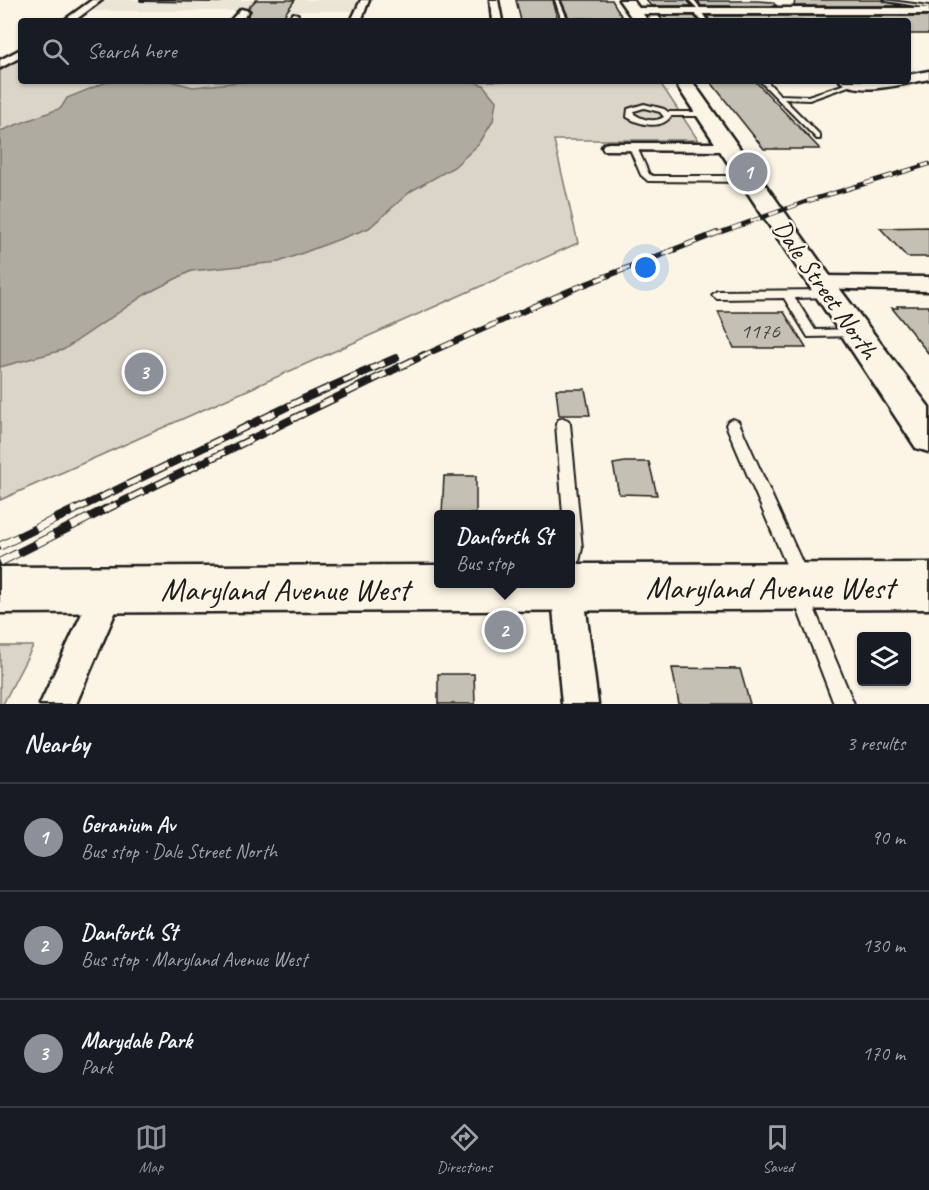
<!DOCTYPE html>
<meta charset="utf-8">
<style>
body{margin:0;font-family:Caveat,sans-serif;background:#20242c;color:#f1f3f6}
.controls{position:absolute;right:18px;bottom:18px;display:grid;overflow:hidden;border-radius:6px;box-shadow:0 2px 4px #0004}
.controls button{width:54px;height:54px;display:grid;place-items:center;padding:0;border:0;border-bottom:2px solid #363941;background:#171b24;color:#f1f3f6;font:30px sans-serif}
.you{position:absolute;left:646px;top:268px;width:21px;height:21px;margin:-15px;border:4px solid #fff;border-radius:50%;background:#1a73e8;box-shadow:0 0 0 9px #1a73e833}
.badge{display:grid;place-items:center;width:39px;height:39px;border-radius:50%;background:#8c9099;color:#fff;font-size:20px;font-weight:700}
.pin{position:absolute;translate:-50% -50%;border:3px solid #fff;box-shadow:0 2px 6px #0006}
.popup{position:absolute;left:434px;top:510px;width:141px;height:78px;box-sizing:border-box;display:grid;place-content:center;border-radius:6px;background:#171b24;filter:drop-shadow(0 2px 4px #0005);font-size:20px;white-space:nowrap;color:#9ea1a6}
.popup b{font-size:22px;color:#f1f3f6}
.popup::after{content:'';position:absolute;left:50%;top:100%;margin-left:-12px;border:12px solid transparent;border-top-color:#171b24}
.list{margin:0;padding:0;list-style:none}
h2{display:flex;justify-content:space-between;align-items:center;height:78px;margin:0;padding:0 24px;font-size:26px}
h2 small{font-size:20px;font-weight:400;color:#9ea1a6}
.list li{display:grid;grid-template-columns:39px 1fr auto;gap:18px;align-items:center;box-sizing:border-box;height:108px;padding:0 24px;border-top:2px solid #363941}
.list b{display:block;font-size:22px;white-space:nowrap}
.list p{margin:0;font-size:20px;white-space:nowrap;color:#9ea1a6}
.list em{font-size:20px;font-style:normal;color:#9ea1a6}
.icon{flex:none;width:33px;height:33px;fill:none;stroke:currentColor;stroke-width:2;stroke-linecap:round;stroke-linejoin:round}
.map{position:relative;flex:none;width:929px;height:704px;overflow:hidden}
.search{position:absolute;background:#171b24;box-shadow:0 2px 4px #0004;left:18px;right:18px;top:18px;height:66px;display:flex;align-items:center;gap:15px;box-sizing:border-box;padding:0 21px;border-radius:6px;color:#9ea1a6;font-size:22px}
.sheet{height:402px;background:#171b24}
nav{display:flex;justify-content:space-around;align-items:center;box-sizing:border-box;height:84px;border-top:2px solid #363941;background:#171b24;font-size:16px;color:#9ea1a6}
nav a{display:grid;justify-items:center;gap:3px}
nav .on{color:#8c9099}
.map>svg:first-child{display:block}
.built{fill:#ebe5d6}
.green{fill:#dbd5c8;stroke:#7c7872;stroke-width:1.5}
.water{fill:#b0aba1;stroke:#75726c;stroke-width:1.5}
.building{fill:#c4c0b3;stroke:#1c1c1c;stroke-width:1.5}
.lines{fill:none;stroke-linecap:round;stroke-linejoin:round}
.service-casing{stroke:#1c1c1c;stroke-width:4}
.minor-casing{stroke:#1c1c1c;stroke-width:5}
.secondary-casing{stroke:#1c1c1c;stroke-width:5}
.service{fill:#fcf5e5;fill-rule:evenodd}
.minor{fill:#fcf5e5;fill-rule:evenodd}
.secondary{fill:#fcf5e5;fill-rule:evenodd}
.rail-far3-casing{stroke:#1c1c1c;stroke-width:4.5}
.rail-far2-casing{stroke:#1c1c1c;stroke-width:6}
.rail-far1-casing{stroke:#1c1c1c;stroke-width:8}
.rail-casing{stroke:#1c1c1c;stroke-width:9}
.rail-far3{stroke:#fcf5e5;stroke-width:3;stroke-dasharray:10;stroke-linecap:butt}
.rail-far2{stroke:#fcf5e5;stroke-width:4;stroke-dasharray:12;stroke-linecap:butt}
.rail-far1{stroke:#fcf5e5;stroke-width:5;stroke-dasharray:15;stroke-linecap:butt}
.rail{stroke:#fcf5e5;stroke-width:7;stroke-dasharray:20;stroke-linecap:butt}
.labels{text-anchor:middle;stroke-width:5;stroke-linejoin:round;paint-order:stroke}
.number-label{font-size:22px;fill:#464542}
.street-label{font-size:26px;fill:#1c1c1c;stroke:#fcf5e5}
.near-street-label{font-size:32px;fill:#1c1c1c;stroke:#fcf5e5}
</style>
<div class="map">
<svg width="929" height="704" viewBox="0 0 929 704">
<rect width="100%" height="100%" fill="#fcf5e5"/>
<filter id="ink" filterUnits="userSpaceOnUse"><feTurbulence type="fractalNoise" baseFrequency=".0167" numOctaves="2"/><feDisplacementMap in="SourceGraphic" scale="12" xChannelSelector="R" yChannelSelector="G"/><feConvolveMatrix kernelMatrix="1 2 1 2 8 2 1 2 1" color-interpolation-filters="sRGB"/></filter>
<g filter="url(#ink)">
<!-- built -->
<polygon class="built" points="105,0 360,0 355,11 87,11"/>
<!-- green -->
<g class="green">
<polygon points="21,57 21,81 659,81 698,140 554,140 578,243 0,500 0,71"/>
<polygon points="0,646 33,646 3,704 0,704"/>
</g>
<!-- water -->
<polygon class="water" points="109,81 170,81 193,87 250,81 472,81 483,85 496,101 493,121 479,144 454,167 411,191 369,228 279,262 191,271 146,294 63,350 0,367 0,131 61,108 67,98"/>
<!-- building -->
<g class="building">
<polygon points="256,0 295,0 282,18 246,18 251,11 248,8"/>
<polygon points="516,0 553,0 558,21 521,21"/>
<polygon points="561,0 612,0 623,19 569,18"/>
<polygon points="646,0 687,0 692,6 651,6"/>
<polygon points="795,0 882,0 901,6 794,6"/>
<polygon points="698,1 757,1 772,2 777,6 701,6"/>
<polygon points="659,16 694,16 699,21 663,21"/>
<polygon points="707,16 929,16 929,34 908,34 908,21 710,21"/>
<polygon points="710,81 755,81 820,149 764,149"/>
<polygon points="929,227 929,257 907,257 880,228"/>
<polygon points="897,306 929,306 929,354 892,308 898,308"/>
<polygon points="718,312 784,312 806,348 734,348"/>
<polygon points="556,389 585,389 590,415 559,415"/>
<polygon points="625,462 649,462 657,495 619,494 613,464"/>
<polygon points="444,476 476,476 476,514 442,514"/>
<polygon points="672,668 740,669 750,704 679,704"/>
<polygon points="438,674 474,674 475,704 438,704"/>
</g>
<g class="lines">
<!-- service casing -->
<g class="service-casing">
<g id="service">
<polygon points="141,0 222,0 220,1"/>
<polygon points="555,0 559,0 568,21 562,21"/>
<path d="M689 0H694C701 7 701 14 708 21H702L696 15 697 8Z"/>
<polygon points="884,0 929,6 929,8 886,1"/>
<polygon points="293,13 298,14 292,21 286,21"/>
<polygon points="760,81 767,81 780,95 808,96 852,82 857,83 809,100 784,99 820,135 820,139 817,139"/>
<path d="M644 104 664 109 668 112H703L707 114 703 116H671C662 130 640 125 627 117L628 109ZM644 108 660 112 664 117C654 123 643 120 634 114V111Z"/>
<polygon points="630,145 636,145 649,174 653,176 751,176 755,179 751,182 648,181 641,175 629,147"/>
<polygon points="827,290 832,294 831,297 795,298 815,330 855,329 861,333 859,336 808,337 784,298 717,299 712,295 717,291"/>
<polygon points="563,418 568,420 570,424 582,548 576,575 570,577 570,514 563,514 556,424 558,420"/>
<polygon points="733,419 738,421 740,425 806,571 808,577 806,583 800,585 794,583 726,425 728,421"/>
<polygon points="800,587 806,589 854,704 834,704 792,595 794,589"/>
</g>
</g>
<!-- minor casing -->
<g class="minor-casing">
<g id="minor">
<polygon points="92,0 102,0 74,21 63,21"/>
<polygon points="361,0 369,0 361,21 351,21"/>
<polygon points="490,0 498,0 502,21 492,21"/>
<polygon points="929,8 929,14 634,14 629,11 634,8"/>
<polygon points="241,9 249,11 240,21 230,21"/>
<polygon points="21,49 21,57 0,68 0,60"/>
<path d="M929 71V79C908 83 858 97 840 81H908V75Z"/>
<polygon points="609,143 726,143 733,147 726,151 604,150 602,147 604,144"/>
<polygon points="820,276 929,277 929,291 813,288 810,283 813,278"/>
<polygon points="570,572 578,576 583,587 598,704 562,704 551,587 553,584 570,584"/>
<polygon points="109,574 120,579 125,590 76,704 40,704 98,579"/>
</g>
</g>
<!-- secondary casing -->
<g class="secondary-casing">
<g id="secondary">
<polygon points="619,0 633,0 648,21 634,21"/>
<polygon points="674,81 692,81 830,276 929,407 929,452 916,448"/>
<polygon points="929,563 929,609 0,613 0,567 438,565 438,584 570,584 570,564"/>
</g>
</g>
<!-- service -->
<use href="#service" class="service"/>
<!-- minor -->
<use href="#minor" class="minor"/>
<!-- secondary -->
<use href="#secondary" class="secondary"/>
<!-- rail-far3 casing -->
<g class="rail-far3-casing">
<polyline id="rail-far3" points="713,235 808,201 929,164"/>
</g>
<!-- rail-far2 casing -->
<g class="rail-far2-casing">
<polyline id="rail-far2" points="420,357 571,290 717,233"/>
</g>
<!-- rail-far1 casing -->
<g class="rail-far1-casing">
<g id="rail-far1">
<polyline points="73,511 301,400 396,358"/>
<polyline points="103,511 424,355"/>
</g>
</g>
<!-- rail casing -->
<g class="rail-casing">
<g id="rail">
<polyline points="0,546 76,509"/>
<polyline points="0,562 106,509"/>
</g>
</g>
<!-- rail-far3 -->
<use href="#rail-far3" class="rail-far3"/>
<!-- rail-far2 -->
<use href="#rail-far2" class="rail-far2"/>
<!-- rail-far1 -->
<use href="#rail-far1" class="rail-far1"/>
<!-- rail -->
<use href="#rail" class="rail"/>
</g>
</g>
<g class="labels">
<!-- number labels -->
<g class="number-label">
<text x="760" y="338">1176</text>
</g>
<!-- street labels -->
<g class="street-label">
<text transform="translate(826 289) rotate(55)" y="9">Dale Street North</text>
</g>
<!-- near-street labels -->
<g class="near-street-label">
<text x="770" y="598">Maryland Avenue West</text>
<text x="285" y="600">Maryland Avenue West</text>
</g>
</g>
</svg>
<div class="controls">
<button><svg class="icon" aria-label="layers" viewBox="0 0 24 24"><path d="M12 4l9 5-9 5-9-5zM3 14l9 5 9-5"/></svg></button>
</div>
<div class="you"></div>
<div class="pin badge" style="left:748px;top:172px">1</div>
<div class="pin badge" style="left:504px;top:630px">2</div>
<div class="popup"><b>Danforth St</b>Bus stop</div>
<div class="pin badge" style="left:144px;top:372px">3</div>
<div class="search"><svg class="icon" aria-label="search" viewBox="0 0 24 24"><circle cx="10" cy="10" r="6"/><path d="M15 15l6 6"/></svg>Search here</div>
</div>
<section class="sheet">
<h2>Nearby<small>3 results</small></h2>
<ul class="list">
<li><span class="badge">1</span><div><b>Geranium Av</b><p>Bus stop · Dale Street North</p></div><em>90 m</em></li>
<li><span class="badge">2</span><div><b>Danforth St</b><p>Bus stop · Maryland Avenue West</p></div><em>130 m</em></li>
<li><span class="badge">3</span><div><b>Marydale Park</b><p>Park</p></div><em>170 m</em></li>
</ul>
</section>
<nav>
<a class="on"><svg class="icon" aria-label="map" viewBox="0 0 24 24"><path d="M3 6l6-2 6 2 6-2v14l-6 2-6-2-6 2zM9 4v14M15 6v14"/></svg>Map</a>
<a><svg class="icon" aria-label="directions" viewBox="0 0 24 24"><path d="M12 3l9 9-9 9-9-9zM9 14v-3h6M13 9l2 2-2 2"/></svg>Directions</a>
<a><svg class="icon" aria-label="saved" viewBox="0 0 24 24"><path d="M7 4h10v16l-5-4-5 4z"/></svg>Saved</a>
</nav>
